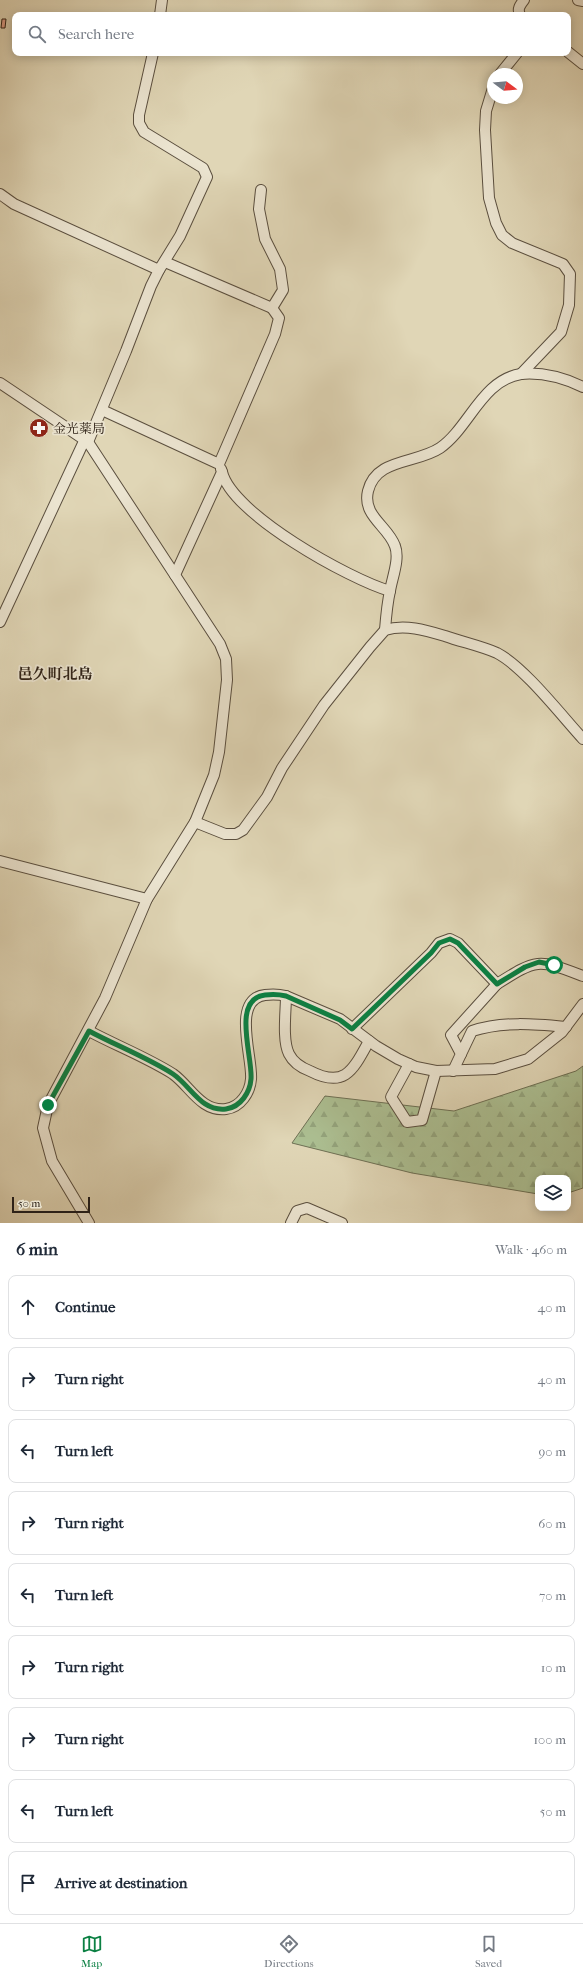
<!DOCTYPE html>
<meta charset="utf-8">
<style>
body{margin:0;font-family:"IM FELL French Canon","Noto Serif JP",serif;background:#f6f6f7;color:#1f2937}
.controls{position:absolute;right:12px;bottom:12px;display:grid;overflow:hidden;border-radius:8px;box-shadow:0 2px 10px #0003}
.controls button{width:36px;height:36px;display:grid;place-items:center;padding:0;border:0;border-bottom:1px solid #e0e1e3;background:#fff;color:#1f2937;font:20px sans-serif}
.compass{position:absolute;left:487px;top:68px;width:36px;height:36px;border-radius:50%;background:#fff;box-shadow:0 2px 10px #0003;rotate:106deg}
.scale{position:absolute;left:12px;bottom:10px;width:78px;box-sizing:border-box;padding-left:4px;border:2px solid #2f2217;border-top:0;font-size:11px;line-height:14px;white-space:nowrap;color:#2f2217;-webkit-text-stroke:3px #ebe4d0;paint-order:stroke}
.stop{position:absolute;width:12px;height:12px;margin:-9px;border:3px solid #0b8043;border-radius:50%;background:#fff}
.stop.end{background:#0b8043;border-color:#fff;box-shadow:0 1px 4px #0008}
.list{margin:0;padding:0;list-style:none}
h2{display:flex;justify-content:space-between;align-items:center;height:52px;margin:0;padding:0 16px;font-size:17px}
h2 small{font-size:13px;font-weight:400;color:#747a83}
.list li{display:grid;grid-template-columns:26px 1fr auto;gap:12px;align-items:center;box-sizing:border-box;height:64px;margin:0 8px 8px;padding:0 8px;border:1px solid #e0e1e3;border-radius:8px}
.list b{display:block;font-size:15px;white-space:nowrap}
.list em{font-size:13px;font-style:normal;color:#747a83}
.icon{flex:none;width:22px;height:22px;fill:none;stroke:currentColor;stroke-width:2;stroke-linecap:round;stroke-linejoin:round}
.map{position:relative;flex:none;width:583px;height:1223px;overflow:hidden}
.search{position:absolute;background:#fff;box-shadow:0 2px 10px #0003;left:12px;right:12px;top:12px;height:44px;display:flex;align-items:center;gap:10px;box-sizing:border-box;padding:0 14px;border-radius:8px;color:#747a83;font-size:15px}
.sheet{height:700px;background:#fff}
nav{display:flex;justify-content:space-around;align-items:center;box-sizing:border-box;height:56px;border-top:1px solid #e0e1e3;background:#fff;font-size:11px;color:#747a83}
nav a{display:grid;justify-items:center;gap:2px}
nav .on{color:#0b8043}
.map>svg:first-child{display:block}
.forest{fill:url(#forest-firs);stroke:#6e7054}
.building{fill:#de9d88;stroke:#2f2217}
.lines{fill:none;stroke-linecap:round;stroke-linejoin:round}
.minor-casing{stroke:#5b4f3f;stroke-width:12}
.minor{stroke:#ebe4d0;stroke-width:10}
.route{stroke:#0b8043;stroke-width:5}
.labels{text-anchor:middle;stroke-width:3.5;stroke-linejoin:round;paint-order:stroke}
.poi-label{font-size:13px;fill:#2f2217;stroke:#ebe4d0;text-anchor:start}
.quarter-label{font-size:15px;font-weight:bold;fill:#2f2217;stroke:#ebe4d0}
</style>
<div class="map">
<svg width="583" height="1223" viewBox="0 0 583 1223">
<defs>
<pattern id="forest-firs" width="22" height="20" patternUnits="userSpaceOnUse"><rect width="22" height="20" fill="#acbf92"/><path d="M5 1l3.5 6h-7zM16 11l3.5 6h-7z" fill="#94a47d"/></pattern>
</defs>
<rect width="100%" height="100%" fill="#e0d6b6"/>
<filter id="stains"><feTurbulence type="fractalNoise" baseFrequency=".005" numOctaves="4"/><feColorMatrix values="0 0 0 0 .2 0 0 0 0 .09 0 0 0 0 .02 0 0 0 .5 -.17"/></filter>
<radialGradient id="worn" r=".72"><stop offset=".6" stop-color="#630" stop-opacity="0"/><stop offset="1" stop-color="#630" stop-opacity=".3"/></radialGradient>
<!-- forest -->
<polygon class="forest" points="583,1066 583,1188 568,1193 568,1178 538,1178 538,1194 412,1173 292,1143 325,1096 454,1111 576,1071"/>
<!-- building -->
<g class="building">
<polygon points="2,19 6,19 5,28 1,28"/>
<polygon points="14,21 15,21 15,34 13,34"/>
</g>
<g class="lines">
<!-- minor casing -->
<g class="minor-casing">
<g id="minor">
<polyline points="578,0 583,1"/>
<polyline points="160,15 162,0"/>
<path d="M520 15C517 9 520 5 524 0"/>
<polyline points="568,52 583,64"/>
<polyline points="500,74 517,53"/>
<polyline points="493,88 486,111 485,130 489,198 496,223 502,235 512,243 563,264 570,274 569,305 561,332 521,374"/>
<polyline points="0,194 14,204 159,270"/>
<polyline points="165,262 272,308 283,290 280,269 265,239 259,209 261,190"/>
<polyline points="0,383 88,442 126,351 151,286 159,270 180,236 207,177 203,168 144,132 139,123 139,115 153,53"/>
<polyline points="102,410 219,464 275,334 279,318 272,308"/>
<polyline points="88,442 220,644 226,659 227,680 219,752 214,775 195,822 147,899 105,998 48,1105 43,1128 52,1161 89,1223"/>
<path d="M222 472C232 514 349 579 390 591"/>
<polyline points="175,575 222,472 221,469"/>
<polyline points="0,622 85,439"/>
<path d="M385 630C386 617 387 604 390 591 392 578 400 559 395 546 388 526 362 516 368 491 376 458 416 464 440 448 469 428 482 380 521 374 543 372 564 378 583 387"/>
<path d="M195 822 225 834H236L243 830 267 797 282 768 324 705 370 647 385 630C405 624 425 630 445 636 462 642 481 646 497 653 524 667 561 715 583 739"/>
<polyline points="0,861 147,899"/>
<path d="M497 984C538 958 538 959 583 976"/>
<path d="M286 996C286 1011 282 1040 289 1054 293 1062 302 1068 310 1071 345 1089 353 1070 369 1041"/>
<polyline points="352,1029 431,953 439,943 450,939 458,943 497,984 451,1035 461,1054 453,1071"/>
<path d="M89 1031C115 1045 148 1058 173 1074 190 1086 201 1112 226 1109 241 1107 250 1092 251 1079 253 1058 231 999 265 995 273 994 278 994 286 996L340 1019 376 1046 398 1059 416 1067 436 1071 495 1069 528 1059 562 1032 583 1004"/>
<path d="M461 1054 472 1031C503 1021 534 1024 566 1027"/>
<polyline points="409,1064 391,1097 407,1122 422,1120 436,1071"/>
<polyline points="291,1223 297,1211 307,1208 342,1223"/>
</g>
</g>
<!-- minor -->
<use href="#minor" class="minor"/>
</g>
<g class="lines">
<!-- route -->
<path class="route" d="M48 1105 89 1031C115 1045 148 1058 173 1074 191 1086 201 1112 226 1109 241 1107 250 1092 251 1079 253 1057 231 999 265 995 273 994 278 994 286 996L340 1020 352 1029 431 953 439 943 450 939 458 943 497 984 525 967 539 962 554 965"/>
</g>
<!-- icons -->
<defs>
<g id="pharmacy-disc" transform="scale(1)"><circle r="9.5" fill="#8f2418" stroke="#ebe4d0"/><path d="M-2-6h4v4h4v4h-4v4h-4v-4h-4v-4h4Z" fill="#fff"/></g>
</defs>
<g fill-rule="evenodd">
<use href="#pharmacy-disc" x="39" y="428"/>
</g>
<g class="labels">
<!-- poi labels -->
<g class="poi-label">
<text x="53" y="433">金光薬局</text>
</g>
<!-- quarter labels -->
<g class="quarter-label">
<text x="55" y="679">邑久町北島</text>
</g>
</g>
<rect width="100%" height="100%" filter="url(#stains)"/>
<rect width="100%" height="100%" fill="url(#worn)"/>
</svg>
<div class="controls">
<button><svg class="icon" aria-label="layers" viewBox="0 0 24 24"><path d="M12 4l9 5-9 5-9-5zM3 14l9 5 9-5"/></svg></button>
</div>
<svg class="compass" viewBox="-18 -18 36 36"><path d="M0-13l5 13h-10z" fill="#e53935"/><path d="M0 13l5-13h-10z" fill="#747a83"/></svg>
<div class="scale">50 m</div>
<div class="stop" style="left:554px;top:965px"></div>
<div class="stop end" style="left:48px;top:1105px"></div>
<div class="search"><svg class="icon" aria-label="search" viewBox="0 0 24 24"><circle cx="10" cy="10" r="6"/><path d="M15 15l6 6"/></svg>Search here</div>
</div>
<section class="sheet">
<h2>6 min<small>Walk · 460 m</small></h2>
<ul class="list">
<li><svg class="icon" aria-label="ahead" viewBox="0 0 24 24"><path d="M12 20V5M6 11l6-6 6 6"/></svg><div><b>Continue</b></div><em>40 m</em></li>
<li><svg class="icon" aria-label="right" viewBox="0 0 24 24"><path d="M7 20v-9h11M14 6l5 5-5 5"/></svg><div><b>Turn right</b></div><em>40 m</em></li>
<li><svg class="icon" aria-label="left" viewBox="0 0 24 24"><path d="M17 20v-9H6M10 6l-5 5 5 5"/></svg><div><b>Turn left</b></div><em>90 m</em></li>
<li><svg class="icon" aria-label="right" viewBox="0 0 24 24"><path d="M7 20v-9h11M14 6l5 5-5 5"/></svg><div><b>Turn right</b></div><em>60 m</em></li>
<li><svg class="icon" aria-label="left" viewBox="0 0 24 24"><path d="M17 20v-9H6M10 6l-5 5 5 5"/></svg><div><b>Turn left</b></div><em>70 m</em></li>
<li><svg class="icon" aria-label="right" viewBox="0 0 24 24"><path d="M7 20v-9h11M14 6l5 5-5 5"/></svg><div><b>Turn right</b></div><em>10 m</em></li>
<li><svg class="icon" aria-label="right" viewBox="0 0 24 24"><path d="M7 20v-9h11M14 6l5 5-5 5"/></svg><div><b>Turn right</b></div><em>100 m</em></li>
<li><svg class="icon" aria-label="left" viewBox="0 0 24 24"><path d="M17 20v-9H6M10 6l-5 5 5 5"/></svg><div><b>Turn left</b></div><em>50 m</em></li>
<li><svg class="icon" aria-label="arrive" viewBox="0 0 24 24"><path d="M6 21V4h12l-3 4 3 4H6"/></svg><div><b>Arrive at destination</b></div></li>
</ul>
</section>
<nav>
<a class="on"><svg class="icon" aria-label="map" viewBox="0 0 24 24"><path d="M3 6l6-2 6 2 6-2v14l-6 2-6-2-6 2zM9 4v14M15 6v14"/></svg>Map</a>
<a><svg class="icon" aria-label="directions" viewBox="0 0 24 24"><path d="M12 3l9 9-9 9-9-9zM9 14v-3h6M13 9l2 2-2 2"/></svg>Directions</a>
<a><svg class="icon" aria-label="saved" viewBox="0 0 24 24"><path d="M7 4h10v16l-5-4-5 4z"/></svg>Saved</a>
</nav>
